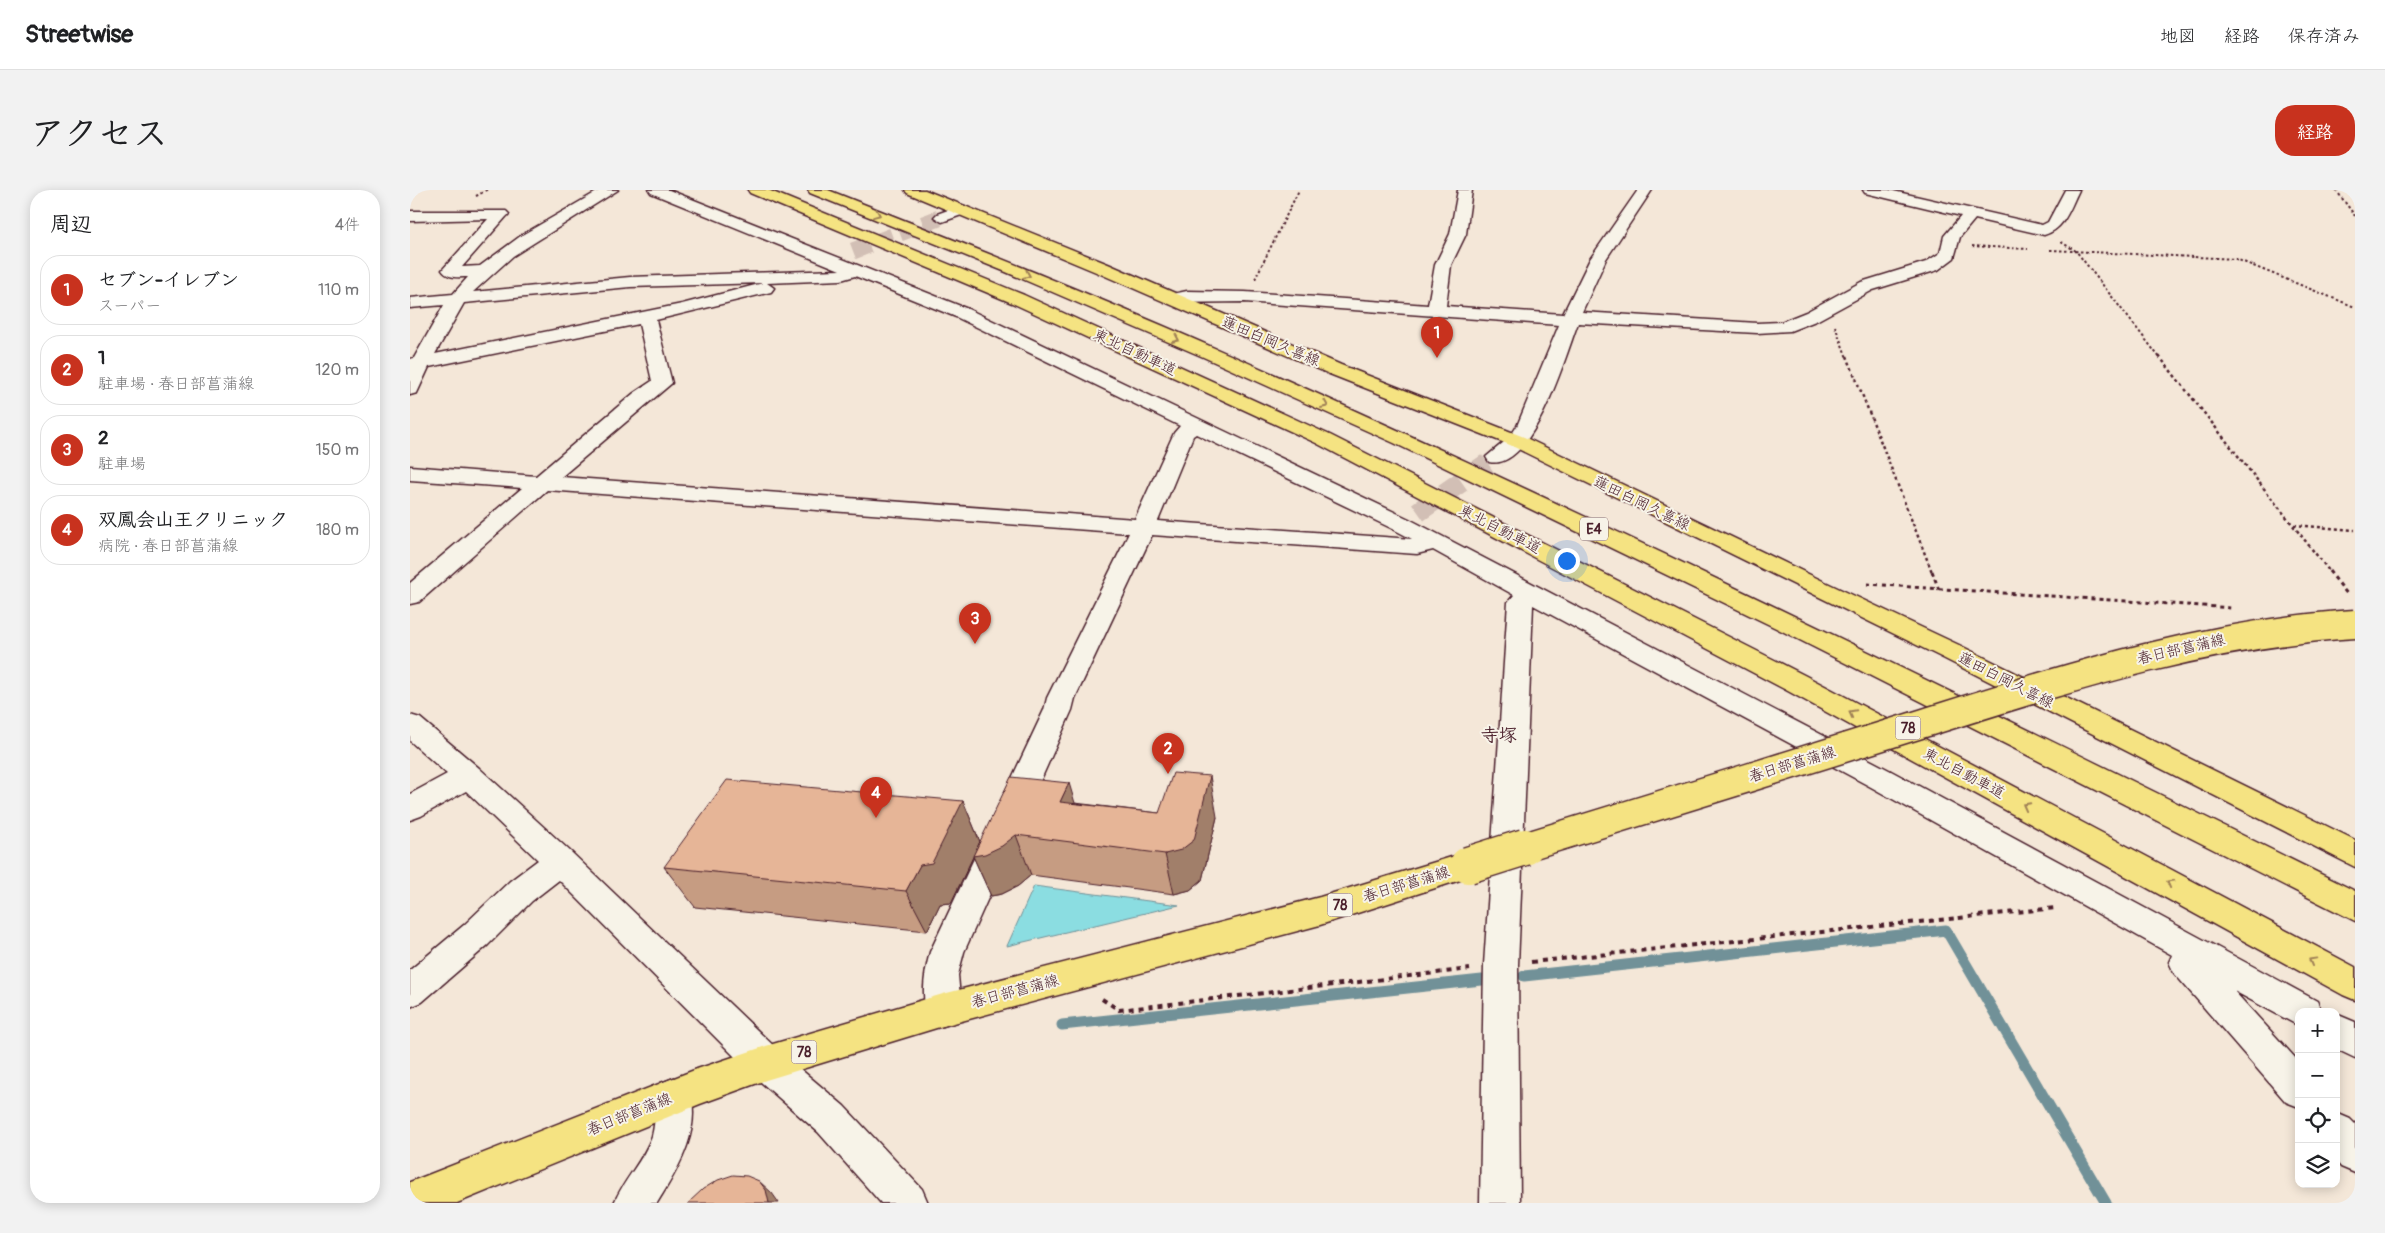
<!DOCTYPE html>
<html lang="ja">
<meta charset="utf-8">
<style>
body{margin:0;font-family:Pangolin,"Klee One",sans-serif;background:#f2f2f2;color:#202124}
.controls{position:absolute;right:15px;bottom:15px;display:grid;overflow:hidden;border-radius:10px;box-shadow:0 2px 12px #0003}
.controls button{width:45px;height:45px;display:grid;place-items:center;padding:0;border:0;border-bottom:1px solid #e0e0e0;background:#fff;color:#202124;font:25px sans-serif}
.you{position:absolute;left:1156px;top:370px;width:18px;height:18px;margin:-12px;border:4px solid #fff;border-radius:50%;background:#1a73e8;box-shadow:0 0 0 8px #1a73e833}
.badge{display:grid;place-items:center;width:32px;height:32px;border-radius:50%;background:#c8321e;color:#fff;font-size:16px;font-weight:700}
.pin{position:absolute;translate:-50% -41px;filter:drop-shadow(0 1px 2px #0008)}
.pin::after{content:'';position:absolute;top:26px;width:18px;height:15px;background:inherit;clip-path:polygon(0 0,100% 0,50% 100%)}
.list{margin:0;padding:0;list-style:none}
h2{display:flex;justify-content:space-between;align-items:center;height:65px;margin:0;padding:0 20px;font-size:21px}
h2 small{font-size:16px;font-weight:400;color:#757577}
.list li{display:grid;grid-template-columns:32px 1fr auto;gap:15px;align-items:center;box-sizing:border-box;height:70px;margin:0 10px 10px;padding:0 10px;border:1px solid #e0e0e0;border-radius:20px}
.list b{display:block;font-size:19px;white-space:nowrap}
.list p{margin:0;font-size:16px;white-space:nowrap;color:#757577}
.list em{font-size:16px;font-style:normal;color:#757577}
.icon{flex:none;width:28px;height:28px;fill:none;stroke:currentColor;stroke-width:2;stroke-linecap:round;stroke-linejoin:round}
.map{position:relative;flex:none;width:1945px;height:1013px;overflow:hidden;border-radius:20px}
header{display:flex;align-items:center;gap:30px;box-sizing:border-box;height:70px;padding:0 25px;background:#fff;border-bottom:1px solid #e0e0e0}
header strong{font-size:24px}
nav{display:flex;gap:28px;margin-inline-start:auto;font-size:18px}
.intro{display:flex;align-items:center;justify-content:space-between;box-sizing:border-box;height:120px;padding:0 30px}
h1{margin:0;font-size:35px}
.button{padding:12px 22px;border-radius:20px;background:#c8321e;color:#fff;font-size:18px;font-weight:700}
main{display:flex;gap:30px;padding:0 30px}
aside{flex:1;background:#fff;border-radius:20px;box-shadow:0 2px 12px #0003}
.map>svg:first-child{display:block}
.water{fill:#8bdde1;stroke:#719198}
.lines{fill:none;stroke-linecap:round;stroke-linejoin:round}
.stream{stroke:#719198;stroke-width:11}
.minor-tunnel-far1{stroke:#d2bfb5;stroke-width:17;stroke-dasharray:17 8;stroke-linecap:butt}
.minor-tunnel{stroke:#d2bfb5;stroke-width:21;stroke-dasharray:21 11;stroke-linecap:butt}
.minor-casing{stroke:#4a1f2b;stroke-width:3}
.major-casing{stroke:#4a1f2b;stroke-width:3}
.highway-casing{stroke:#4a1f2b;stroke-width:3}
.path-far3{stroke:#4a1f2b;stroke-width:2;stroke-dasharray:2.5 2.5;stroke-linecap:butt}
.path-far2{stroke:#4a1f2b;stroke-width:2.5;stroke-dasharray:3 3;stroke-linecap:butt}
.path-far1{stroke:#4a1f2b;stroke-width:3;stroke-dasharray:4 4;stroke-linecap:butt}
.path{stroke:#4a1f2b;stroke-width:4;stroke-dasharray:5 5;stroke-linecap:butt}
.minor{fill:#f7f3e8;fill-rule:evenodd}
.major{fill:#f5e382;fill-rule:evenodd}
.highway{fill:#f5e382;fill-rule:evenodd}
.major-bridge-far1-casing{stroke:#4a1f2b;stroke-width:31;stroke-linecap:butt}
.major-bridge-casing{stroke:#4a1f2b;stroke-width:39;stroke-linecap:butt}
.major-bridge-far1{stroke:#f5e382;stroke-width:28}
.major-bridge{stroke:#f5e382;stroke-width:36}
.wall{fill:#c69c82;stroke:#4a1f2b}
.shaded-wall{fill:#a17f6a;stroke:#4a1f2b}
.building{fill:#e6b597;stroke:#4a1f2b}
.oneway{stroke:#a08156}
.labels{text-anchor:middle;stroke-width:4;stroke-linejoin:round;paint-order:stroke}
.shield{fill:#f7f3e8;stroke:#7e5f64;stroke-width:1}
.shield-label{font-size:14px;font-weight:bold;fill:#4a1f2b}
.street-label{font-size:15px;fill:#4a1f2b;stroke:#f7f3e8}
.quarter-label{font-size:18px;font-weight:bold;fill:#4a1f2b;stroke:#f7f3e8}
</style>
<header>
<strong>Streetwise</strong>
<nav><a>地図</a><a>経路</a><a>保存済み</a></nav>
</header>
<div class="intro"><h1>アクセス</h1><a class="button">経路</a></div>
<main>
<aside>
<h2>周辺<small>4件</small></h2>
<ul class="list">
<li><span class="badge">1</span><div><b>セブン-イレブン</b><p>スーパー</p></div><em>110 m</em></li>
<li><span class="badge">2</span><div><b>1</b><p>駐車場 · 春日部菖蒲線</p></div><em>120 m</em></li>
<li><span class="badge">3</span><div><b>2</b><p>駐車場</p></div><em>150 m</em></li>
<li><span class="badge">4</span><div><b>双鳳会山王クリニック</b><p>病院 · 春日部菖蒲線</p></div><em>180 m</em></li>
</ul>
</aside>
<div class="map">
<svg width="1945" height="1013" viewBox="0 0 1945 1013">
<rect width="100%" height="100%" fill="#f4e7d8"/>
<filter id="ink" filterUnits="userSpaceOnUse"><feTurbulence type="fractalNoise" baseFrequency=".02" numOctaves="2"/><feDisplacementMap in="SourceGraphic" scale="10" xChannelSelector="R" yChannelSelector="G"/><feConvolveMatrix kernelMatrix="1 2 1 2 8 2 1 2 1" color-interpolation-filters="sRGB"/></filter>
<g filter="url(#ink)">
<!-- water -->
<polygon class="water" points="624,696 769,715 597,756"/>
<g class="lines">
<!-- stream -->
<g class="stream">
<polyline points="1114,786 1536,740 1696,1013"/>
<polyline points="652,835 1072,790"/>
</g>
<!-- minor-tunnel-far1 -->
<polyline class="minor-tunnel-far1" points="443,61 532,27"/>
<!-- minor-tunnel -->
<polyline class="minor-tunnel" points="1008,322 1087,267"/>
<!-- minor casing -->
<g class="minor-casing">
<g id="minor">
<path d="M190 0H208L103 66 63 102 220 87 430 80 241 3 239 0H259L558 119 999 329 1481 581 1907 811 1912 822H1889V836L1824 801 1889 872V917L1876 912 1764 783 1759 772 1762 765 1461 597 1123 415 1108 775 1110 1013H1070L1074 775 1098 412 1104 405 1023 360 1007 364 742 345 665 508 662 520 554 762 548 785 551 820 546 831 533 836 520 831C510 809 514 785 520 762L634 520 637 508 719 343 137 300 9 412 0 414V393L112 298 0 290V276L126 286 224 203 242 191 229 134 19 177 7 203 0 205V169L4 168 34 115 0 118V108L43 104 58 87C48 87 38 89 32 80L78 29 0 31V21H96L99 24 96 27 52 77 70 76 112 45ZM445 86 546 127 770 236 764 243 725 329 151 287 262 193 246 130 361 102 364 98 357 93 431 90ZM353 93 272 114 25 164 54 113 220 97ZM786 244 983 339 1002 349 748 331 783 246Z"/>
<path d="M1048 0H1062L1056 44 1041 75 1036 116 1153 124 1180 69 1228 0H1242L1196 69 1172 122 1347 133 1371 132 1396 122 1451 92 1516 72 1530 63 1534 46 1551 26 1455 3 1453 0H1479L1632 35 1638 32 1655 0H1669C1660 18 1655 39 1634 45L1565 29 1550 47 1544 68 1528 80 1463 100 1408 130 1380 141 1347 143 1168 133C1156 164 1123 282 1079 272L1076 267 1100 247 1107 236 1149 135 835 112 758 113 755 109 758 105 777 101 835 102 1018 115 1025 75 1040 44Z"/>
<polygon points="552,15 557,17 560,20 557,23 532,32 524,27 527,24"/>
<polygon points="0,525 10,528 69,578 161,662 369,861 434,916 512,999 518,1013 471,1013 408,942 343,885 149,690 122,711 78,755 12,812 0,817 0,780 54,735 100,691 128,670 56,601 11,626 0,630 0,604 37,584 0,551"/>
<polygon points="1926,824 1945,832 1945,868 1926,859"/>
<path d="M264 888 277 893C295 935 269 978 247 1013H204C214 989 234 970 242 946 247 928 243 911 251 893Z"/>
<polygon points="1926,923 1940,929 1945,934 1945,983 1931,977 1926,971"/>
</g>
</g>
<!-- major casing -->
<g class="major-casing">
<g id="major">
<polygon points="495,0 515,0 698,74 931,175 1114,247 1415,392 1549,455 1945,650 1945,677 1531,467 1100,255 917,183 686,82 497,3"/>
<polygon points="1058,662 1069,666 1074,675 1069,684 910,735 533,836 356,890 290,914 47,1013 0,1013 0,992 287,879 356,856 533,804 910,707"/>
</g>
</g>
<!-- highway casing -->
<g class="highway-casing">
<g id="highway">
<polygon points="338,0 358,0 614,105 920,245 1396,486 1945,777 1945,810 1933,805 1376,500 906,253 602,113 340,3"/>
<path d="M398 0H418C549 52 680 103 809 160 1193 329 1569 515 1945 701V731L1366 438 984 253 791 166 596 82 400 3Z"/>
</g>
</g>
<!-- path-far3 -->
<g class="path-far3">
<polyline points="1926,0 1945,26"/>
<polyline points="66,6 77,0"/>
<polyline points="1651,52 1666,61 1750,168"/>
<polyline points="1562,56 1618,59"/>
<polyline points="1640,60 1826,69 1945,117"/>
<polyline points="845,89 889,0"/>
<polyline points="1425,136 1437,168"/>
</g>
<!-- path-far2 -->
<g class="path-far2">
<polyline points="1437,166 1522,382"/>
<polyline points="1749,166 1920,382"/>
<polyline points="1884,335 1945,340"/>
</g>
<!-- path-far1 -->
<g class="path-far1">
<polyline points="1522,381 1529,400"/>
<polyline points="1919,381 1938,405"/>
<polyline points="1457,394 1822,418"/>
</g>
<!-- path -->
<g class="path">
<polyline points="1121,772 1645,718"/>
<polyline points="692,809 709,820 1060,779"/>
</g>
<!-- minor -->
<use href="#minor" class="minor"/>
<!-- major -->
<use href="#major" class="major"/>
<!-- highway -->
<use href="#highway" class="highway"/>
<!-- major-bridge-far1 casing -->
<g class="major-bridge-far1-casing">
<path id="major-bridge-far1" d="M1111 658C1245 617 1380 575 1514 533 1655 489 1796 443 1945 434"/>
</g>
<!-- major-bridge casing -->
<g class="major-bridge-casing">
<polyline id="major-bridge" points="1058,675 1115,657"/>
</g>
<!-- major-bridge-far1 -->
<use href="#major-bridge-far1" class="major-bridge-far1"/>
<!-- major-bridge -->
<use href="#major-bridge" class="major-bridge"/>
</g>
<!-- wall -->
<g class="wall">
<polygon points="553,611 570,652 541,713 530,714 517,741 285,717 254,677"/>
<polygon points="665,613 749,623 807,627 792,690 780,700 764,704 621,685 608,696 592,704 581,706 563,666"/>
</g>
<!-- shaded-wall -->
<g class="shaded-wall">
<polygon points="800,586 807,627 792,690 780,700 764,704 755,664"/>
<polygon points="659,593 671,633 650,612"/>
<polygon points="553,611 570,652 541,713 530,714 517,741 496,701 510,675"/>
<polygon points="606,645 621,685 608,696 592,704 581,706 563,666"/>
<polygon points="349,991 362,1003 369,1013 359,1013"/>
</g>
<!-- building -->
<g class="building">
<polygon points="763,583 800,586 784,650 771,660 755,664 606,645 592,656 575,664 563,666 601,587 659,593 650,612 749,623"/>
<polygon points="317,590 553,611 522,673 510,675 496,701 254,677"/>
<polygon points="323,985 337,986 349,991 356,1000 359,1013 278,1013 293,999 308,990"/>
</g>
<!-- one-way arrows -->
<defs><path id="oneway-chevron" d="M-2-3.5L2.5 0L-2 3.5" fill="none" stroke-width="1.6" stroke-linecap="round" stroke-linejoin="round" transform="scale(1.25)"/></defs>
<g class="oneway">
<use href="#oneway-chevron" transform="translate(467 24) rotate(22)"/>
<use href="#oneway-chevron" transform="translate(617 85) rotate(23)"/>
<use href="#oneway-chevron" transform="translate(766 149) rotate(24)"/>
<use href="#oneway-chevron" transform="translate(915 215) rotate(23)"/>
<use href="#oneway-chevron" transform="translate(1442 523) rotate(-152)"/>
<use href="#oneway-chevron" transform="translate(1616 616) rotate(-152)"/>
<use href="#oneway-chevron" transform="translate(1760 693) rotate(-152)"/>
<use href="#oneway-chevron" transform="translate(1902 771) rotate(-151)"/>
</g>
</g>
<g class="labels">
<!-- shield labels -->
<g class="shield">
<rect x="1170" y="327.5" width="28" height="23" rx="4"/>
<rect x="1485.5" y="526.5" width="25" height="23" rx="4"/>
<rect x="917.5" y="703.5" width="25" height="23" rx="4"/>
<rect x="381.5" y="850.5" width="25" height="23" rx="4"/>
</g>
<g class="shield-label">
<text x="1184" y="344">E4</text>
<text x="1498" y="543">78</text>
<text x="930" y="720">78</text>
<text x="394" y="867">78</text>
</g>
<!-- street labels -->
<g class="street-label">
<text transform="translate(861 151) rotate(23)" y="5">蓮田白岡久喜線</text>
<text transform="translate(725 162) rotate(25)" y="5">東北自動車道</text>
<text transform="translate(1232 313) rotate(26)" y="5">蓮田白岡久喜線</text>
<text transform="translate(1090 339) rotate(27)" y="5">東北自動車道</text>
<text transform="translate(1771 459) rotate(-13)" y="5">春日部菖蒲線</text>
<text transform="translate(1596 490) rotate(27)" y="5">蓮田白岡久喜線</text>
<text transform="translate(1382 574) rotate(-17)" y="5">春日部菖蒲線</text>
<text transform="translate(1554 583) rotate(28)" y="5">東北自動車道</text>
<text transform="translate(996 694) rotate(-17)" y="5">春日部菖蒲線</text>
<text transform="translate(605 801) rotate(-15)" y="5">春日部菖蒲線</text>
<text transform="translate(219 924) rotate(-22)" y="5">春日部菖蒲線</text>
</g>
<!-- quarter labels -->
<g class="quarter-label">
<text x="1089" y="551">寺塚</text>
</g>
</g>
</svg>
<div class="controls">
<button>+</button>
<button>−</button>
<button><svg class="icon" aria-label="locate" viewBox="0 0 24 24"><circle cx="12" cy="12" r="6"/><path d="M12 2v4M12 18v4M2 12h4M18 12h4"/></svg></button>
<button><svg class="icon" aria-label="layers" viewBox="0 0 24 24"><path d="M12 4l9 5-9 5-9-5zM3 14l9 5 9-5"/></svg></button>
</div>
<div class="you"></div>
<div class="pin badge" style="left:1027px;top:168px">1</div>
<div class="pin badge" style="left:758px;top:584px">2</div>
<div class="pin badge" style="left:565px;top:454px">3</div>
<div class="pin badge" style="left:466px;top:628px">4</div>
</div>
</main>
